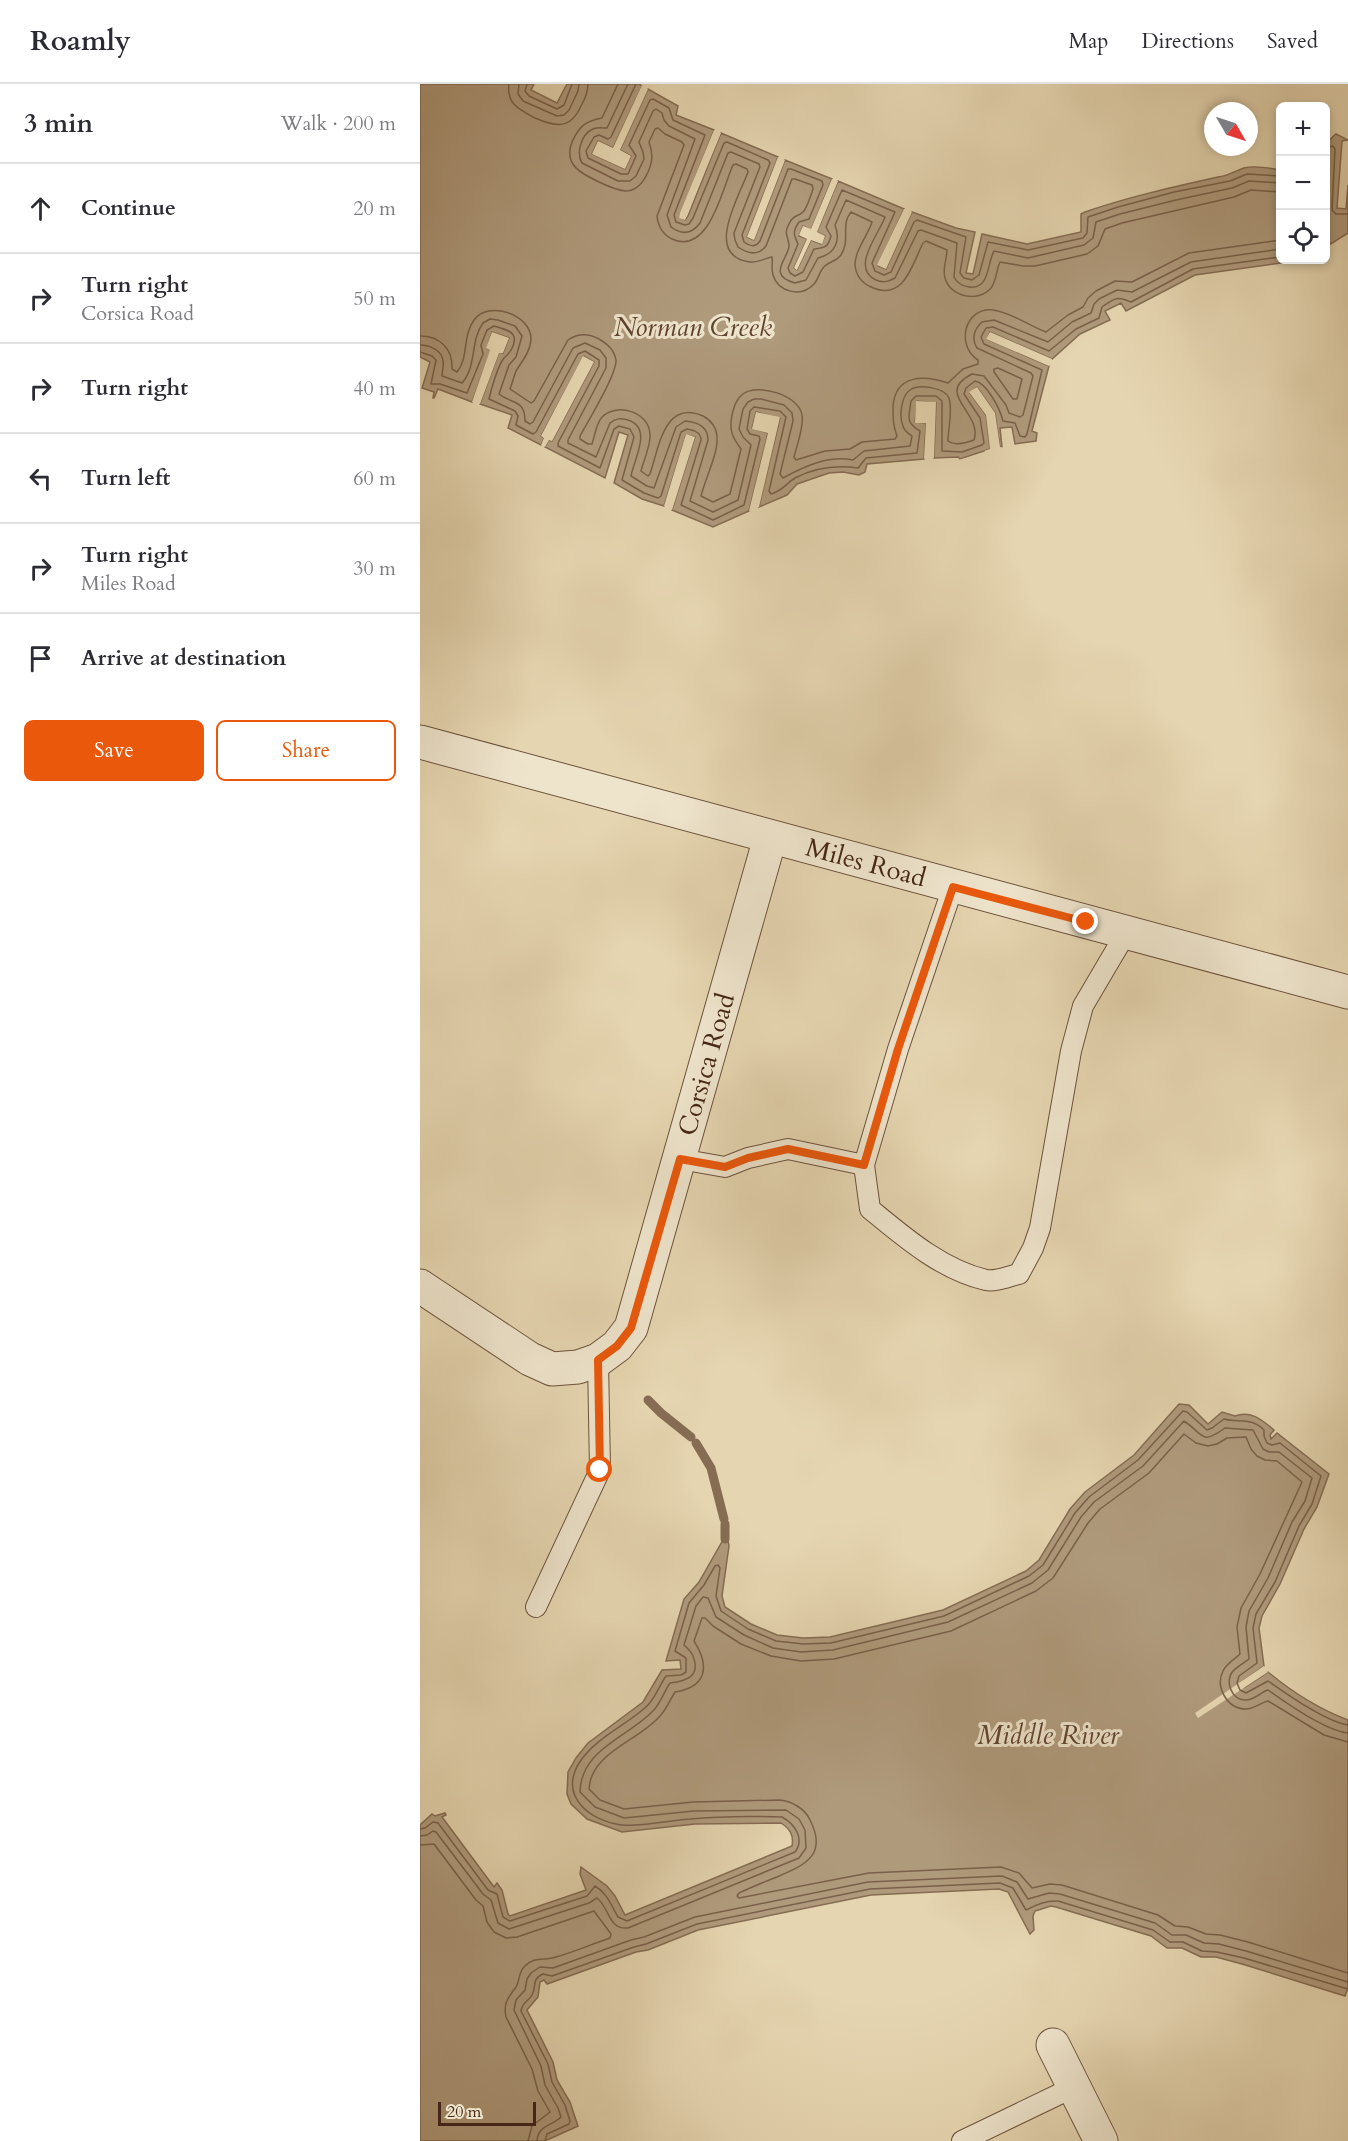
<!DOCTYPE html>
<meta charset="utf-8">
<style>
body{margin:0;font-family:Cardo,serif;background:#f7f7f7;color:#2b2b33}
.controls{position:absolute;right:18px;top:18px;display:grid;overflow:hidden;border-radius:9px;box-shadow:0 3px 9px #0003}
.controls button{width:54px;height:54px;display:grid;place-items:center;padding:0;border:0;border-bottom:2px solid #e1e1e2;background:#fff;color:#2b2b33;font:30px sans-serif}
.compass{position:absolute;left:784px;top:18px;width:54px;height:54px;border-radius:50%;background:#fff;box-shadow:0 3px 9px #0003;rotate:129deg}
.scale{position:absolute;left:18px;bottom:15px;width:98px;box-sizing:border-box;padding-left:6px;border:3px solid #462616;border-top:0;font-size:16px;line-height:21px;white-space:nowrap;color:#462616;-webkit-text-stroke:4px #eee4cc;paint-order:stroke}
.stop{position:absolute;width:18px;height:18px;margin:-14px;border:4px solid #ea580c;border-radius:50%;background:#fff}
.stop.end{background:#ea580c;border-color:#fff;box-shadow:0 2px 6px #0008}
.list{margin:0;padding:0;list-style:none}
h2{display:flex;justify-content:space-between;align-items:center;height:78px;margin:0;padding:0 24px;font-size:26px}
h2 small{font-size:20px;font-weight:400;color:#7c7c81}
.list li{display:grid;grid-template-columns:39px 1fr auto;gap:18px;align-items:center;box-sizing:border-box;height:90px;padding:0 24px;border-top:2px solid #e1e1e2}
.list b{display:block;font-size:22px;white-space:nowrap}
.list p{margin:0;font-size:20px;white-space:nowrap;color:#7c7c81}
.list em{font-size:20px;font-style:normal;color:#7c7c81}
.actions{display:flex;gap:12px;padding:18px 24px}
.actions a{flex:1;padding:14px 0;border:2px solid #ea580c;border-radius:9px;text-align:center;font-size:21px;color:#ea580c}
.actions .main{background:#ea580c;color:#fff}
.icon{flex:none;width:33px;height:33px;fill:none;stroke:currentColor;stroke-width:2;stroke-linecap:round;stroke-linejoin:round}
.map{position:relative;flex:none;width:928px;height:2057px;overflow:hidden}
header{display:flex;align-items:center;gap:36px;box-sizing:border-box;height:84px;padding:0 30px;background:#fff;border-bottom:2px solid #e1e1e2}
header strong{font-size:28px}
nav{display:flex;gap:33px;margin-inline-start:auto;font-size:21px}
main{display:flex}
aside{flex:1;background:#fff}
.map>svg:first-child{display:block}
.water{fill:#af9a7c;stroke:#856c53;stroke-width:1.5}
.pier{fill:#e5d5b0;fill-rule:evenodd}
.lines{fill:none;stroke-linecap:round;stroke-linejoin:round}
.shore{stroke:#7a6049;stroke-width:1.5}
.stream{stroke:#856c53;stroke-width:9}
.service-casing{stroke:#6e523c;stroke-width:22}
.minor-casing{stroke:#6e523c;stroke-width:35}
.service{stroke:#eee4cc;stroke-width:20}
.minor{stroke:#eee4cc;stroke-width:33}
.route{stroke:#ea580c;stroke-width:8}
.labels{text-anchor:middle;stroke-width:6;stroke-linejoin:round;paint-order:stroke}
.street-label{font-size:26px;fill:#462616;stroke:#eee4cc}
.water-label{font-size:27px;font-style:italic;fill:#604330;stroke:#eee4cc}
</style>
<header>
<strong>Roamly</strong>
<nav><a>Map</a><a>Directions</a><a>Saved</a></nav>
</header>
<main>
<aside>
<h2>3 min<small>Walk · 200 m</small></h2>
<ul class="list">
<li><svg class="icon" aria-label="ahead" viewBox="0 0 24 24"><path d="M12 20V5M6 11l6-6 6 6"/></svg><div><b>Continue</b></div><em>20 m</em></li>
<li><svg class="icon" aria-label="right" viewBox="0 0 24 24"><path d="M7 20v-9h11M14 6l5 5-5 5"/></svg><div><b>Turn right</b><p>Corsica Road</p></div><em>50 m</em></li>
<li><svg class="icon" aria-label="right" viewBox="0 0 24 24"><path d="M7 20v-9h11M14 6l5 5-5 5"/></svg><div><b>Turn right</b></div><em>40 m</em></li>
<li><svg class="icon" aria-label="left" viewBox="0 0 24 24"><path d="M17 20v-9H6M10 6l-5 5 5 5"/></svg><div><b>Turn left</b></div><em>60 m</em></li>
<li><svg class="icon" aria-label="right" viewBox="0 0 24 24"><path d="M7 20v-9h11M14 6l5 5-5 5"/></svg><div><b>Turn right</b><p>Miles Road</p></div><em>30 m</em></li>
<li><svg class="icon" aria-label="arrive" viewBox="0 0 24 24"><path d="M6 21V4h12l-3 4 3 4H6"/></svg><div><b>Arrive at destination</b></div></li>
</ul>
<div class="actions"><a class="main">Save</a><a>Share</a></div>
</aside>
<div class="map">
<svg width="928" height="2057" viewBox="0 0 928 2057">
<rect width="100%" height="100%" fill="#e5d5b0"/>
<filter id="stains"><feTurbulence type="fractalNoise" baseFrequency=".00333" numOctaves="4"/><feColorMatrix values="0 0 0 0 .2 0 0 0 0 .09 0 0 0 0 .02 0 0 0 .5 -.17"/></filter>
<radialGradient id="worn" r=".72"><stop offset=".6" stop-color="#630" stop-opacity="0"/><stop offset="1" stop-color="#630" stop-opacity=".3"/></radialGradient>
<!-- water -->
<g class="water">
<path d="M0 0H114L111 6 137 19 147 0H219L222 2 193 64 178 57 172 70 205 85 211 72 200 66 228 5 258 22 256 31 294 46 260 133 265 136 268 132 301 49 358 73 327 153 334 156 365 76 412 95 391 146 383 142 379 152 387 155 374 184 377 186 391 156 401 160 405 152 397 148 418 97 484 125 458 182 466 185 492 128 536 144 555 148 546 189 553 190 562 150 607 160 661 148V130L665 128C708 113 753 103 798 93 808 92 815 87 824 84 835 81 850 84 860 86V176H883L775 191 706 227 701 219 685 227 690 236 660 250 632 275 570 248 567 255 629 282 612 347 617 349 616 357 595 360 592 343 580 344 582 363H580L575 329 557 303 550 309 566 331 570 365 540 375 538 373 514 374 516 319 497 317 495 338 506 339 504 375 447 380 445 388 439 391 423 388 409 389 377 400 367 411 339 423 360 334 336 328 332 344 348 349 329 427 293 443 252 426 275 353 266 351 244 422 222 415 194 399 208 351 199 348 185 394 125 363 129 356 132 357 174 278 164 272 121 352 124 354 121 361 88 344 92 331 60 320 79 268 83 269 89 254 72 248 67 264 71 266 52 318 18 305 14 314H13L14 308 2 304 10 278 0 273Z"/>
<polygon points="916,50 928,56 922,57 917,124 926,125 928,101 928,149 906,163 906,68 907,58"/>
<path d="M759 1320 769 1321 788 1340 802 1328 815 1332C831 1326 842 1336 854 1346L850 1351 851 1355 857 1349 909 1390 897 1423 884 1445 860 1500 842 1532 839 1544 844 1582 823 1597 825 1603 848 1588C872 1608 899 1625 928 1636V1904L925 1912 822 1880 796 1873H781L762 1864H747L731 1852 636 1823 631 1822 615 1827 613 1832 614 1846 610 1850 588 1808 579 1805 451 1811 278 1846 228 1866 216 1868 127 1900 124 1896 120 1898 118 1913 107 1926 133 1978 137 1996 150 2018 158 2042 125 2057H0V1741L12 1730 15 1732 25 1729 26 1731 22 1733 74 1803 77 1799 82 1806 88 1830 90 1832 166 1806 160 1790 161 1783 187 1802 195 1812 205 1831 372 1762C374 1751 370 1745 361 1739L275 1740 202 1748 167 1735 151 1720 147 1710 148 1688 156 1674 168 1659 223 1618 242 1586 261 1585 260 1576 246 1577 264 1515 279 1498 303 1456H308L309 1462 302 1512 305 1523 331 1540 357 1551 383 1554 410 1553 523 1526 606 1487 619 1476 650 1425 665 1408 714 1371Z"/>
</g>
<!-- pier -->
<g class="pier">
<polygon points="222,1 224,3 195,66 192,67 179,61 176,69 203,81 207,73 198,69 197,65 225,3 228,5 200,66 211,72 205,85 172,70 178,57 193,64"/>
<polygon points="294,46 296,47 263,132 298,48 301,49 265,136 259,134 260,129"/>
<polygon points="358,73 361,74 332,152 362,75 365,76 334,156 327,153"/>
<polygon points="412,95 415,96 394,147 391,149 384,146 383,150 400,156 401,153 395,151 394,148 415,96 418,97 397,148 405,152 402,160 391,156 377,186 374,184 387,155 379,151 383,142 391,145"/>
<polygon points="484,125 487,126 461,180 464,181 489,127 492,128 466,185 457,181"/>
<polygon points="72,248 89,254 83,269 79,269 60,320 58,319 77,267 81,266 85,256 74,252 70,262 73,267 55,318 52,318 70,266 66,264"/>
<polygon points="570,248 632,275 631,278 571,253 630,279 629,282 566,255"/>
<path d="M163 272 174 278 132 357 129 356 125 363 121 361 124 354 121 352ZM165 276 170 279 131 353H127L125 351Z"/>
<polygon points="557,303 575,329 580,363 585,364 580,366 577,365 572,330 556,307 554,309 569,330 573,366 540,378 539,376 566,368 564,367 570,365 566,331 549,308"/>
<polygon points="496,317 516,318 514,374 511,374 513,321 499,320 498,336 507,336 509,339 507,374 504,375 506,339 495,339"/>
<polygon points="336,328 360,333 339,423 336,424 356,336 338,331 336,342 349,346 351,349 332,425 329,427 348,349 332,345"/>
<polygon points="266,350 275,353 252,426 250,425 272,355 268,354 247,423 244,422"/>
<polygon points="844,1582 846,1585 826,1599 846,1586 848,1588 778,1634 775,1629"/>
</g>
<g class="lines">
<!-- shore -->
<g class="shore">
<path d="M89 0C86 20 100 26 115 34 136 43 150 46 161 22 165 15 168 8 168 0"/>
<polyline points="99,0 98,10 103,17 137,32 144,31 149,26 158,7 159,0"/>
<polyline points="107,0 105,7 109,12 137,25 144,21 152,0"/>
<path d="M198 0 182 34C166 37 159 42 152 58 143 81 162 90 179 98 200 108 216 115 228 88 233 77 233 69 229 58L235 45 238 44 245 50 262 58 264 61 237 132C238 142 242 150 252 155 289 172 302 105 313 81L316 80 327 85 328 88C319 113 283 172 330 178 338 179 345 174 352 173 353 178 351 185 353 191 358 208 381 214 394 200 398 196 399 189 403 184 407 178 416 178 421 171 431 155 420 141 431 128L452 138C448 151 435 166 435 181 436 191 442 199 451 203 484 218 492 181 503 159L506 157 527 166C527 175 522 185 525 194 530 213 558 219 571 204 577 196 576 186 580 178L603 182H615L667 170 678 162 685 145 702 139 814 113 831 106 860 108"/>
<path d="M208 0 187 44C183 44 177 43 173 45 161 50 156 69 162 79L198 97H210L216 92 224 75 223 68 219 58 233 27 236 25 242 29 244 36 249 42 275 55 247 131 251 143C262 151 272 150 280 139L308 69 311 68 339 80 340 83 314 149 315 156 318 163C328 170 338 172 346 162L372 95H375L392 101 393 105C391 111 388 121 384 127 380 132 373 131 370 138 363 151 368 150 369 161 370 173 345 191 375 199L386 196 398 174C415 170 421 157 415 141L426 116 465 133C459 150 430 184 456 196 463 199 468 198 475 194L498 147 501 146 537 159 534 193C537 199 541 202 549 203 570 206 567 179 574 167L608 174 664 161 673 154 676 138 700 130 756 116 812 104 829 97 860 99"/>
<path d="M216 0 191 53 188 55 179 51 174 53 166 67 168 74 201 90H208L216 72 209 61 230 16 233 15 249 24 253 36 285 51 254 131 256 138 265 141 269 140 273 134 304 59 307 58 348 76 350 79 322 151 324 158C329 162 335 164 340 157L368 85H371L402 97 403 101 389 135 379 138C372 148 374 151 378 160L368 184 370 189 375 192 383 188 394 165C404 164 408 164 411 152L406 143 422 106 475 128 452 179 455 187 464 191 471 188 494 138 497 136 546 153 540 189 544 194 552 196 559 191 568 158 608 166 663 154 667 149 668 133 698 123 754 108 810 97 827 90 860 92"/>
<polyline points="906,64 913,62 915,65 912,126 916,130 928,130"/>
<path d="M0 252C20 252 33 265 32 285L37 288C49 274 42 252 54 236 68 216 110 230 111 254 111 267 102 277 96 287 94 292 92 300 90 305L111 319 114 317 148 256C158 249 168 249 179 255 187 260 194 265 196 276 197 290 168 337 160 352V355L168 360H172C175 351 176 340 182 333 197 318 229 328 230 350 231 361 224 375 221 387L228 392 230 390C239 364 244 315 283 332 291 336 297 344 297 354 298 370 285 395 281 412L293 418 310 410 321 365C312 353 309 346 312 331 314 323 316 315 323 310 338 299 379 311 382 331 384 344 377 360 374 373L376 376 405 367 430 365 442 358 475 355 477 352C473 342 473 334 473 323 475 290 504 291 528 299L543 285 558 280V276C535 261 545 223 573 226 591 228 609 242 626 248L648 231 663 223 668 214 676 207 695 197 712 198 769 169 860 156"/>
<path d="M0 261C9 261 22 266 23 277 24 282 22 287 22 292L42 299C57 282 50 257 63 239L70 235 78 236 95 242 102 252 96 273 89 281 79 310C91 320 105 315 105 337L110 340 113 338 153 264 165 259 180 266 186 274V284L148 356V359L176 373 190 339C196 334 201 334 208 336 233 344 214 375 211 392L227 402 234 404 256 343 265 337C278 338 288 343 288 356L270 417 293 428 318 416 331 361 323 353 319 345 323 325 328 318 334 315H341L364 321 372 329 373 337 360 390 363 394C383 383 408 371 433 376L444 367 490 362 492 352C488 349 484 347 483 342 479 333 481 312 490 306 499 300 524 303 529 314 533 326 528 345 528 357 535 362 546 359 554 356 563 328 513 310 552 290L564 292 586 321 589 329 600 333 603 331 613 292 611 289 557 264C551 255 554 245 562 238L574 236 628 258 652 238 671 229 674 220 679 215 697 206 712 208 771 178 860 165"/>
<path d="M0 268 12 272 16 276 11 300H20L47 309 63 270 61 261 67 246 74 242C80 244 93 246 94 253 96 261 89 270 84 274 78 281 71 306 69 315L95 327 98 332 96 341 113 350 116 348 158 270 165 267 179 276V282L138 359V362L180 384 194 345 199 342 210 345 214 353 202 396 224 409 238 414 241 412 261 348 267 345C274 346 281 348 281 356L261 421 293 436 324 421 340 355 339 352 330 350 327 345 330 327 334 323 360 327 366 333 349 407 351 410C364 406 365 400 375 394 394 384 417 381 438 384L446 374 497 369 500 347C485 338 489 333 491 317L496 312H516L522 317V367L542 368 562 361 564 359 560 334 544 310 546 304 555 297C567 299 580 325 583 337L595 339 600 352 605 353 607 350 622 286 564 260 561 253 566 244 573 243 629 267 656 245 679 234 682 223C695 214 696 212 711 218L773 185 860 173"/>
<polygon points="578,284 602,295 597,315 593,315 574,288 574,285"/>
<path d="M928 1658 904 1651 848 1617C840 1619 834 1625 826 1625 807 1625 795 1603 803 1587 807 1579 814 1576 820 1570L817 1543 821 1524 840 1490 882 1398 857 1377 845 1376 837 1372 831 1365 826 1353 807 1354 797 1360 788 1362 776 1359 764 1350 729 1389 680 1425 668 1439 633 1494 616 1507 531 1547 414 1575 381 1577 351 1572 321 1560 293 1542 285 1534H282L274 1557C290 1582 287 1603 255 1608 250 1616 246 1626 240 1632 219 1657 171 1668 169 1705L180 1716 204 1725 273 1718 360 1716C372 1717 385 1725 390 1736 408 1771 385 1781 357 1793 344 1798 332 1803 319 1809L317 1812 319 1814 449 1789 581 1783 599 1789 612 1804 630 1800 642 1801 738 1831 755 1842 768 1843 786 1850 800 1851 828 1858 928 1889"/>
<path d="M0 1745 5 1744 13 1738 18 1739 68 1806 77 1810 83 1833 90 1837 167 1812 175 1802C187 1809 191 1821 198 1833L207 1837 375 1768C385 1755 375 1740 362 1733 332 1732 300 1732 270 1735 253 1736 217 1743 202 1741 170 1737 139 1713 159 1679 175 1654 205 1642 226 1623 235 1615 239 1602 246 1592L261 1591 266 1588V1574L255 1567 269 1519 284 1501 295 1482 298 1481 300 1484 296 1512 301 1527 328 1545 356 1557 383 1560 411 1559 524 1532 609 1492 623 1481 655 1429 669 1413 718 1376 763 1327 767 1328 787 1346 792 1344 804 1335C819 1339 831 1333 844 1346V1352L847 1359 852 1361 860 1359 901 1392 892 1420 879 1442 855 1498 836 1530 833 1544 837 1579 819 1592 817 1599 820 1606 826 1609 848 1597C867 1610 906 1638 928 1641"/>
<path d="M0 1752 7 1751 13 1747 16 1748 63 1810 71 1816 78 1839 89 1845 169 1819 177 1814C190 1824 188 1846 208 1844L379 1774 386 1764 385 1746 379 1735 366 1726 274 1727 204 1734 175 1723 160 1708C161 1665 207 1654 233 1627 240 1620 244 1608 250 1599 266 1597 281 1593 273 1572 271 1567 267 1564 264 1561L276 1522 283 1513 288 1514 296 1533 324 1551 353 1564 381 1568 413 1566 528 1538 612 1499 628 1486 661 1433 674 1418 723 1382 764 1337C784 1350 780 1362 805 1344L833 1346 843 1365 849 1368H859L892 1394 885 1417 872 1438 848 1494 829 1527 826 1543 829 1575C824 1579 818 1582 813 1587 804 1597 812 1617 826 1616 834 1616 841 1608 848 1606 866 1619 906 1647 928 1649"/>
<path d="M0 1761 14 1760 56 1816 63 1822 67 1838 74 1848 86 1854 97 1853 174 1827 191 1850 190 1854C172 1860 154 1868 136 1873 124 1877 115 1872 105 1882 98 1888 100 1897 96 1903 88 1914 83 1919 86 1933L112 1985 118 2007 130 2028 112 2042 108 2057"/>
<path d="M117 2057C118 2041 132 2042 141 2033L138 2024 125 2001 121 1982 94 1926 96 1916 105 1906 107 1895 111 1889 120 1883 133 1884 211 1856 224 1853 275 1833 448 1798 582 1792 597 1798 608 1815 629 1809 640 1810 735 1839 752 1851H766L784 1859 799 1860 826 1867 928 1898"/>
<path d="M125 2057 127 2050 149 2040 150 2037 145 2021 132 1998 128 1980 101 1927C102 1918 108 1918 112 1911 117 1902 111 1895 123 1890L132 1892 214 1863 226 1860 277 1840 450 1805 580 1799 593 1804 606 1826C615 1821 626 1816 638 1817L733 1846 750 1858H763L782 1867 797 1868 824 1874 928 1905"/>
</g>
<!-- stream -->
<g class="stream">
<polyline points="228,1316 241,1329 271,1353"/>
<polyline points="276,1359 291,1384 304,1435"/>
<polyline points="305,1440 305,1455"/>
</g>
<!-- service casing -->
<g class="service-casing">
<g id="service">
<path d="M533 803 478 965 444 1081 450 1125C484 1153 522 1186 566 1196 576 1198 589 1192 599 1190L613 1164 620 1144 651 967 663 922 706 849"/>
<polyline points="260,1075 305,1083 328,1074 368,1065 444,1081"/>
<polyline points="116,1523 180,1386 178,1276"/>
<polyline points="542,2057 654,2003"/>
</g>
</g>
<!-- minor casing -->
<g class="minor-casing">
<g id="minor">
<path id="s1" d="M0 658 928 908"/>
<path id="s2" d="M0 1202 110 1275 132 1285 158 1283 178 1276 197 1262 211 1244 350 754"/>
<polyline points="633,1961 681,2057"/>
</g>
</g>
<!-- service -->
<use href="#service" class="service"/>
<!-- minor -->
<use href="#minor" class="minor"/>
</g>
<g class="lines">
<!-- route -->
<polyline class="route" points="180,1386 178,1276 197,1262 211,1244 260,1075 305,1083 328,1074 368,1065 444,1081 478,965 533,803 666,838"/>
</g>
<g class="labels">
<!-- street labels -->
<g class="street-label">
<text dy="9" stroke="none"><textPath href="#s1" startOffset="462">Miles Road</textPath></text>
<text dy="9" stroke="none"><textPath href="#s2" startOffset="524">Corsica Road</textPath></text>
</g>
<!-- water labels -->
<g class="water-label">
<text x="273" y="252">Norman Creek</text>
<text x="628" y="1660">Middle River</text>
</g>
</g>
<rect width="100%" height="100%" filter="url(#stains)"/>
<rect width="100%" height="100%" fill="url(#worn)"/>
</svg>
<div class="controls">
<button>+</button>
<button>−</button>
<button><svg class="icon" aria-label="locate" viewBox="0 0 24 24"><circle cx="12" cy="12" r="6"/><path d="M12 2v4M12 18v4M2 12h4M18 12h4"/></svg></button>
</div>
<svg class="compass" viewBox="-18 -18 36 36"><path d="M0-13l5 13h-10z" fill="#e53935"/><path d="M0 13l5-13h-10z" fill="#7c7c81"/></svg>
<div class="scale">20 m</div>
<div class="stop" style="left:180px;top:1386px"></div>
<div class="stop end" style="left:666px;top:838px"></div>
</div>
</main>
